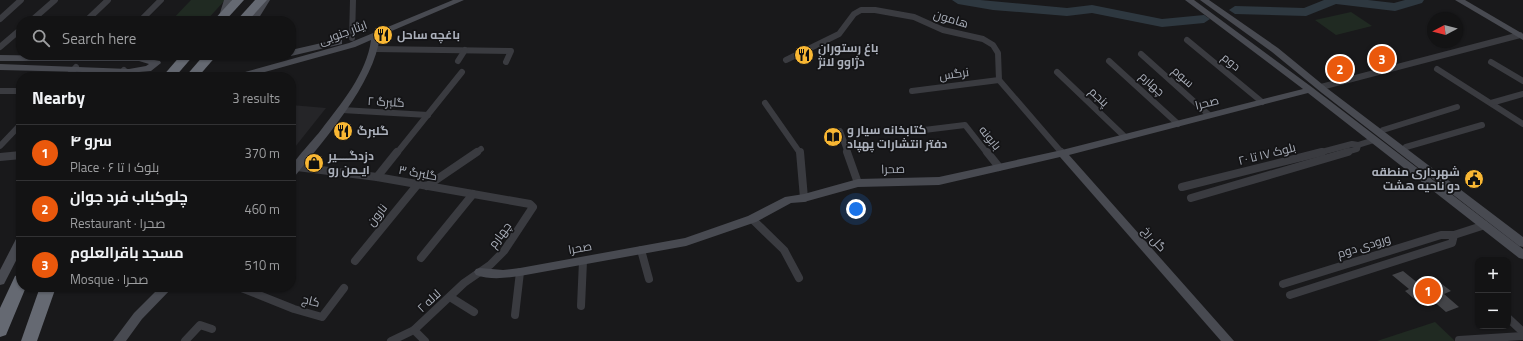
<!DOCTYPE html>
<meta charset="utf-8">
<style>
body{margin:0;font-family:"Titillium Web",Cairo,sans-serif;background:#1c1c1d;color:#f1f3f6}
.controls{position:absolute;right:12px;bottom:12px;display:grid;overflow:hidden;border-radius:8px;box-shadow:0 1px 3px #0004}
.controls button{width:36px;height:36px;display:grid;place-items:center;padding:0;border:0;border-bottom:1px solid #323234;background:#131314;color:#f1f3f6;font:20px sans-serif}
.compass{position:absolute;left:1427px;top:12px;width:36px;height:36px;border-radius:50%;background:#131314;box-shadow:0 1px 3px #0004;rotate:263deg}
.you{position:absolute;left:856px;top:209px;width:14px;height:14px;margin:-10px;border:3px solid #fff;border-radius:50%;background:#1a73e8;box-shadow:0 0 0 6px #1a73e833}
.badge{display:grid;place-items:center;width:26px;height:26px;border-radius:50%;background:#ea580c;color:#fff;font-size:13px;font-weight:700}
.pin{position:absolute;translate:-50% -50%;border:2px solid #fff;box-shadow:0 1px 4px #0006}
.list{margin:0;padding:0;list-style:none}
h2{display:flex;justify-content:space-between;align-items:center;height:52px;margin:0;padding:0 16px;font-size:17px}
h2 small{font-size:13px;font-weight:400;color:#9d9ea0}
.list li{display:grid;grid-template-columns:26px 1fr auto;gap:12px;align-items:center;box-sizing:border-box;height:56px;padding:0 16px;border-top:1px solid #323234}
.list b{display:block;font-size:15px;white-space:nowrap}
.list p{margin:0;font-size:13px;white-space:nowrap;color:#9d9ea0}
.list em{font-size:13px;font-style:normal;color:#9d9ea0}
.icon{flex:none;width:22px;height:22px;fill:none;stroke:currentColor;stroke-width:2;stroke-linecap:round;stroke-linejoin:round}
.map{position:relative;flex:none;width:1523px;height:341px;overflow:hidden}
.search{position:absolute;background:#131314;box-shadow:0 1px 3px #0004;left:16px;top:16px;width:280px;height:44px;display:flex;align-items:center;gap:10px;box-sizing:border-box;padding:0 14px;border-radius:16px;color:#9d9ea0;font-size:15px}
.panel{position:absolute;background:#131314;box-shadow:0 1px 3px #0004;left:16px;top:72px;width:280px;height:220px;border-radius:16px}
.map>svg:first-child{display:block}
.built{fill:#252528}
.green{fill:#202a22}
.lines{fill:none;stroke-linecap:round;stroke-linejoin:round}
.river{fill:#2e3840;fill-rule:evenodd}
.building{fill:#434448}
.street-far1{stroke:#3a3b40;stroke-width:6}
.street{stroke:#3a3b40;stroke-width:8}
.secondary{fill:#484a51;fill-rule:evenodd}
.highway{fill:#656972;fill-rule:evenodd}
.labels{text-anchor:middle;stroke-width:3.5;stroke-linejoin:round;paint-order:stroke}
.street-label{font-size:12px;fill:#abb0bb;stroke:#141416}
.poi-label{font-size:12px;font-weight:bold;fill:#abb0bb;stroke:#141416;text-anchor:start}
</style>
<div class="map">
<svg width="1523" height="341" viewBox="0 0 1523 341">
<rect width="100%" height="100%" fill="#19191b"/>
<!-- built -->
<polygon class="built" points="291,105 326,108 291,152"/>
<!-- green -->
<g class="green">
<polygon points="191,0 225,0 206,21 171,21"/>
<polygon points="1351,12 1372,26 1336,35 1315,20"/>
<polygon points="1435,322 1455,341 1377,341"/>
</g>
<g class="lines">
<!-- river -->
<g class="river">
<polygon points="952,0 980,0 1067,8 1092,5 1162,19 1204,15 1210,19 1204,23 1162,27 1092,13 1067,16 993,10 958,4"/>
<polygon points="1324,0 1368,0 1394,3 1405,0 1424,0 1422,3 1395,11 1336,4 1306,16 1235,14 1229,10 1235,6 1304,8"/>
</g>
</g>
<!-- building -->
<polygon class="building" points="1403,271 1419,284 1435,279 1451,291 1444,294 1459,307 1446,312 1431,299 1419,303 1405,291 1409,289 1392,275"/>
<g class="lines">
<!-- street-far1 -->
<g class="street-far1">
<polyline points="0,19 21,0"/>
<polyline points="31,21 55,0"/>
<polyline points="86,21 108,0"/>
<polyline points="140,21 161,0"/>
<polyline points="352,38 353,0"/>
<polyline points="1187,40 1262,102"/>
<polyline points="0,47 21,29"/>
<polyline points="375,49 511,51 506,62"/>
<polyline points="1141,54 1209,115"/>
<polyline points="786,60 839,34 854,14 861,10 875,10 914,17 943,30 983,39 993,45 998,53 999,80 1062,153"/>
<polyline points="458,61 465,50"/>
<polyline points="1109,61 1178,124"/>
<polyline points="1491,62 1523,81"/>
<polyline points="1437,69 1523,124"/>
<polyline points="1057,72 1125,137"/>
<polyline points="67,77 76,67"/>
<polyline points="118,77 124,70"/>
<polyline points="1321,87 1520,35"/>
<polyline points="0,91 21,91"/>
<polyline points="912,91 999,80"/>
<polyline points="765,103 800,153"/>
<polyline points="1491,103 1523,94"/>
<polyline points="342,110 428,115"/>
<polyline points="1383,130 1457,107"/>
<polyline points="840,131 848,153"/>
<polyline points="916,131 965,125 987,153"/>
<polyline points="1358,145 1374,140"/>
<polyline points="0,146 21,124"/>
<polyline points="1406,147 1482,125"/>
<polyline points="397,153 462,72"/>
<polyline points="476,153 481,149"/>
<polyline points="1318,153 1352,144 1358,145"/>
<polyline points="1344,153 1357,149 1358,145"/>
</g>
<!-- street -->
<g class="street">
<polyline points="800,152 804,198"/>
<polyline points="847,152 858,183"/>
<polyline points="987,152 999,167"/>
<polyline points="1061,152 1062,153"/>
<polyline points="0,157 21,155"/>
<polyline points="297,167 377,177 530,204 533,207 504,251 490,265 464,283 414,330 391,341"/>
<polyline points="377,177 397,152"/>
<polyline points="427,186 477,152"/>
<polyline points="1182,187 1322,152"/>
<polyline points="1191,198 1348,152"/>
<polyline points="752,219 784,250 799,278"/>
<polyline points="641,250 649,279"/>
<polyline points="421,258 473,194"/>
<polyline points="355,261 418,184"/>
<polyline points="1283,284 1441,235 1454,235 1485,225"/>
<polyline points="239,287 294,309 322,317 344,288"/>
<polyline points="1290,295 1452,243 1454,235"/>
<polyline points="450,297 474,312"/>
<polyline points="581,306 583,261"/>
<polyline points="515,315 520,272"/>
<polyline points="1508,318 1523,332"/>
<polyline points="414,330 425,341"/>
<polyline points="1459,340 1523,336"/>
<polyline points="185,341 200,325 212,329"/>
</g>
<!-- secondary -->
<g class="secondary">
<path d="M224 0H232C227 16 229 21 211 21L219 16Z"/>
<polygon points="262,0 270,0 257,21 249,21"/>
<path d="M453 0H464L380 36C374 84 324 140 295 176L291 178C291 175 290 171 291 168 292 162 316 137 321 130 341 104 367 73 371 40L355 47 247 77H233L234 75 349 43Z"/>
<path d="M1185 0H1194L1313 88 1523 249V259L1519 258 1308 93 1069 155 1234 341H1221L1060 157 939 185 858 187 804 202 791 203 756 222 686 246 520 276C506 278 490 280 476 275L474 272 476 269 480 268 503 270 520 268 685 238 748 216 785 197 804 194 858 179 939 177 1062 150 1303 89Z"/>
<polygon points="1200,0 1209,0 1278,48 1328,89 1523,237 1523,247 1519,246 1322,93 1272,52"/>
<polygon points="1455,0 1465,0 1523,34 1523,40"/>
<polygon points="339,39 342,40 342,44 291,56 289,55 291,55 291,50"/>
<polygon points="0,55 134,57 143,55 157,55 149,59 160,61 161,63 151,71 139,72 149,77 136,77 123,73 0,70 0,64 129,69 146,66 149,64 139,61 0,61"/>
<path d="M256 55H286C281 60 261 60 256 55Z"/>
<polygon points="21,236 21,251 4,284 0,285 0,270 17,237"/>
<polygon points="160,287 173,287 142,319 126,341 113,341 134,313"/>
</g>
<!-- highway -->
<g class="highway">
<polygon points="232,0 244,0 225,21 213,21"/>
<polygon points="255,0 267,0 248,21 236,21"/>
<polygon points="181,55 194,55 175,77 162,77"/>
<polygon points="204,55 217,55 198,77 185,77"/>
<polygon points="21,274 21,287 26,287 6,335 0,337 0,308 15,276"/>
<polygon points="40,287 56,287 37,341 21,341"/>
</g>
</g>
<!-- icons -->
<defs>
<g id="restaurant-disc" transform="scale(1)"><circle r="9.5" fill="#f9b733" stroke="#141416"/><path d="M-5-6h1v4h1v-4h1v4h1v-4h1v5L-1.5 .5V6h-2V.5L-5-1ZM5-6V6H3V1.5H1.5Q1.5-4 5-6Z" fill="#111"/></g>
<g id="library-disc" transform="scale(1)"><circle r="9.5" fill="#f9b733" stroke="#141416"/><path d="M-6-4Q-3-5.5-.7-3.5V5Q-3 3-6 4ZM6-4Q3-5.5 .7-3.5V5Q3 3 6 4Z" fill="#111"/></g>
<g id="shop-disc" transform="scale(1)"><circle r="9.5" fill="#f9b733" stroke="#141416"/><path d="M-5-2.5h2.3a2.7 3.5 0 0 1 5.4 0H5L5.5 6h-11ZM-1.5-2.5h3a1.5 2.3 0 0 0-3 0Z" fill="#111"/></g>
<g id="civic-disc" transform="scale(1)"><circle r="9.5" fill="#f9b733" stroke="#141416"/><path d="M-.6-6.5H3V-4.5H.6V-3L4-1V1h2V6H-6V1h2V-1L-.6-3ZM-1.2 2.5V6h2.4V2.5Z" fill="#111"/></g>
</defs>
<g fill-rule="evenodd">
<use href="#restaurant-disc" x="383" y="35"/>
<use href="#restaurant-disc" x="804" y="55"/>
<use href="#restaurant-disc" x="343" y="131"/>
<use href="#library-disc" x="833" y="137"/>
<use href="#shop-disc" x="314" y="163"/>
<use href="#civic-disc" x="1474" y="179"/>
</g>
<g class="labels">
<!-- street labels -->
<g class="street-label">
<text transform="translate(951 19) rotate(17)" y="4">هامون</text>
<text transform="translate(343 33) rotate(-20)" y="4">ایثار جنوبی</text>
<text transform="translate(1231 62) rotate(39)" y="4">دوم</text>
<text transform="translate(954 74) rotate(-8)" y="4">نرگس</text>
<text transform="translate(1183 77) rotate(42)" y="4">سوم</text>
<text transform="translate(1152 84) rotate(42)" y="4">چهارم</text>
<text transform="translate(1099 97) rotate(44)" y="4">پنجم</text>
<text transform="translate(386 102) rotate(3)" y="4">گلبرگ ۲</text>
<text transform="translate(1207 103) rotate(-14)" y="4">صحرا</text>
<text transform="translate(990 138) rotate(51)" y="4">بابونه</text>
<text transform="translate(1267 154) rotate(-14)" y="4">بلوک ۱۷ تا ۲۰</text>
<text transform="translate(893 169) rotate(-2)" y="4">صحرا</text>
<text transform="translate(418 173) rotate(10)" y="4">گلبرگ ۳</text>
<text transform="translate(377 215) rotate(-51)" y="4">نارون</text>
<text transform="translate(500 235) rotate(-53)" y="4">چهارم</text>
<text transform="translate(1154 239) rotate(48)" y="4">گل رخ</text>
<text transform="translate(1364 246) rotate(-17)" y="4">ورودی دوم</text>
<text transform="translate(580 248) rotate(-10)" y="4">صحرا</text>
<text transform="translate(311 301) rotate(13)" y="4">کاج</text>
<text transform="translate(429 301) rotate(-43)" y="4">لاله ۲</text>
</g>
<!-- poi labels -->
<g class="poi-label">
<text x="397" y="39">باغچه ساحل</text>
<text x="818" y="52">باغ رستوران<tspan x="818" dy="14">دژاوو لانژ</tspan></text>
<text x="847" y="134">کتابخانه سیار و<tspan x="847" dy="14">دفتر انتشارات پهپاد</tspan></text>
<text x="357" y="135">گلبرگ</text>
<text x="328" y="160">دزدگــــیر<tspan x="328" dy="14">ایـمن رو</tspan></text>
<text x="1460" y="176" text-anchor="end">شهرداری منطقه<tspan x="1460" dy="14">دو ناحیه هشت</tspan></text>
</g>
</g>
</svg>
<div class="controls">
<button>+</button>
<button>−</button>
</div>
<svg class="compass" viewBox="-18 -18 36 36"><path d="M0-13l5 13h-10z" fill="#e53935"/><path d="M0 13l5-13h-10z" fill="#9d9ea0"/></svg>
<div class="you"></div>
<div class="pin badge" style="left:1428px;top:291px">1</div>
<div class="pin badge" style="left:1340px;top:69px">2</div>
<div class="pin badge" style="left:1382px;top:59px">3</div>
<div class="search"><svg class="icon" aria-label="search" viewBox="0 0 24 24"><circle cx="10" cy="10" r="6"/><path d="M15 15l6 6"/></svg>Search here</div>
<section class="panel">
<h2>Nearby<small>3 results</small></h2>
<ul class="list">
<li><span class="badge">1</span><div><b>سرو ۴</b><p>Place · بلوک ۱ تا ۶</p></div><em>370 m</em></li>
<li><span class="badge">2</span><div><b>چلوکباب فرد جوان</b><p>Restaurant · صحرا</p></div><em>460 m</em></li>
<li><span class="badge">3</span><div><b>مسجد باقرالعلوم</b><p>Mosque · صحرا</p></div><em>510 m</em></li>
</ul>
</section>
</div>
